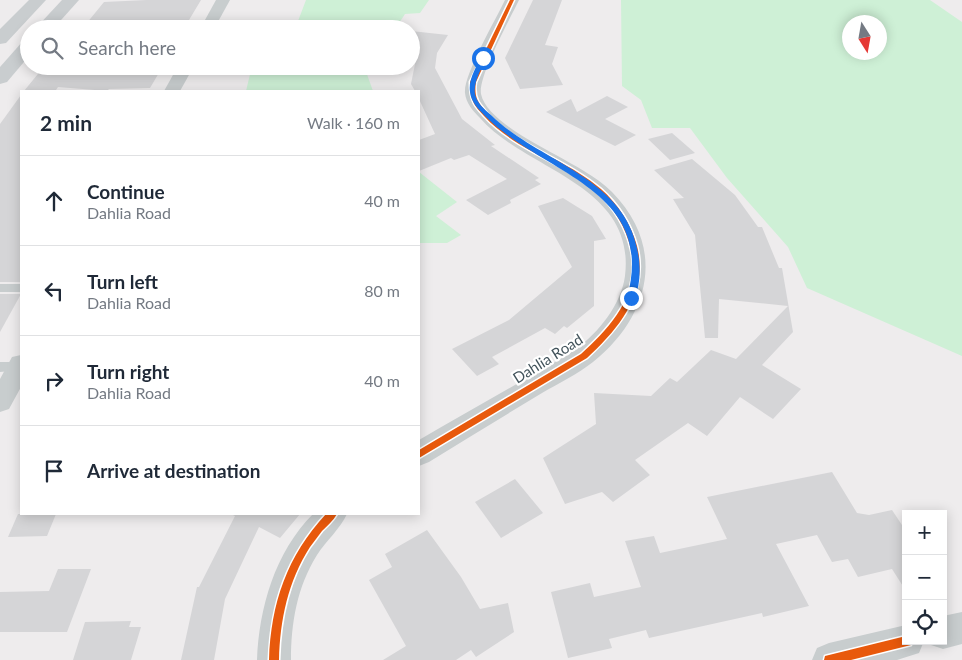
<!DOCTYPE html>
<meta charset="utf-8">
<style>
body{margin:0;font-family:Lato,sans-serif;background:#f2f2f3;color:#1f2937}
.controls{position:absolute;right:15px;bottom:15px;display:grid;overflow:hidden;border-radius:0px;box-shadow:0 2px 12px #0003}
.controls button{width:45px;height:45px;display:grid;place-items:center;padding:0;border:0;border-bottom:1px solid #e0e1e3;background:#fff;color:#1f2937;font:25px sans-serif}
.compass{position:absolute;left:842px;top:15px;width:45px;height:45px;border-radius:50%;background:#fff;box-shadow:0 2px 12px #0003;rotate:169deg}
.stop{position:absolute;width:15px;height:15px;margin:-11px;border:4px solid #1a73e8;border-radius:50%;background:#fff}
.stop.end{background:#1a73e8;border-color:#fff;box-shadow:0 1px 5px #0008}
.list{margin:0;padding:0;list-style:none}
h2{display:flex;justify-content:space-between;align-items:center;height:65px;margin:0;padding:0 20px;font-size:21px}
h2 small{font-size:16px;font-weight:400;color:#747a83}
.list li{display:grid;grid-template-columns:32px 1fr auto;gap:15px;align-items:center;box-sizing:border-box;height:90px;padding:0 20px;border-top:1px solid #e0e1e3}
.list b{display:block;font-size:19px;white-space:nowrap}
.list p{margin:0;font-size:16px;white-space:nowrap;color:#747a83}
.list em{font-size:16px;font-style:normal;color:#747a83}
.icon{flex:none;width:28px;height:28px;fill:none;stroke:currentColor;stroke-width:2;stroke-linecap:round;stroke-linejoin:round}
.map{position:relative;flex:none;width:962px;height:660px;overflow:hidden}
.search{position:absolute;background:#fff;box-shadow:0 2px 12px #0003;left:20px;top:20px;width:400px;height:55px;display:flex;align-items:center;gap:12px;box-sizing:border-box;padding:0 18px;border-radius:28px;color:#747a83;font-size:19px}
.panel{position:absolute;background:#fff;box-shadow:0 2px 12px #0003;left:20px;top:90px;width:400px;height:425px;border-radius:0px}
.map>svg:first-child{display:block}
.green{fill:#cef0d6;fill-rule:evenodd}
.building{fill:#d5d5d7}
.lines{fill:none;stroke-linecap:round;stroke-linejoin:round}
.service{fill:#c8cdce;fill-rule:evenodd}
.minor{fill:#c8cdce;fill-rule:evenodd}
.secondary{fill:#c9cdcf;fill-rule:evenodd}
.cycleway-casing{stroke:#fff;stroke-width:3}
.cycleway{fill:#e8590c;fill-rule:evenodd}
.route{fill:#1a73e8}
.labels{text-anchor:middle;stroke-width:4.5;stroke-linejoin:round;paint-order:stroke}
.street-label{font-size:15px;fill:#42535b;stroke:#fff}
</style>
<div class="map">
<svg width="962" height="660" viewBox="0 0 962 660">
<rect width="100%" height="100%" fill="#eeeced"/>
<!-- green -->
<g class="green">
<polygon points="306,0 429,0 420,13 405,14 395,29 295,29"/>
<path d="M621 0H930L962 22V356L807 288 788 247 727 178 690 128H652L641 100 622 86ZM880 22V52H850V22Z"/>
<polygon points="252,66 364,66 373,91 246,91"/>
<polygon points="419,172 457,202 436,216 461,235 447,243 419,243"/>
</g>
<!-- building -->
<g class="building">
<polygon points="147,0 201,0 189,20 135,20 131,23 133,27 158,29 82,29 104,2"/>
<polygon points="533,0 562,0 545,45 558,47 552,64 563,85 520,89 505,58"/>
<polygon points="411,31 448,35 437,53 435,68 462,119 495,145 491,146 539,178 535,180 541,184 510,200 511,203 488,215 466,200 507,179 469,155 454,160 451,158 419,171 419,140 435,134 419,99 419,91 415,91 411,84 415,64 411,64"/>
<polygon points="163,66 150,88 109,89 107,91 58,87 56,90 24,91 42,69 49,68"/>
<polygon points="21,95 21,282 0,282 0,124"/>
<polygon points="607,96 628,107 605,119 636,135 615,146 546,112 571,99 577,112"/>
<polygon points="672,133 695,153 670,160 648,139"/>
<polygon points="692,159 735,195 758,227 762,227 779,268 782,268 793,332 762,365 801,389 773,419 740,397 707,436 688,423 635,460 650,475 613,502 602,492 565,504 543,458 596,424 594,393 651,396 670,378 677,382 711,350 736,359 788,306 719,299 718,338 705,338 695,235 673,199 684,198 654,170"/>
<polygon points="563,198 592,216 606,239 594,241 594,306 567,328 564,326 555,334 545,328 492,357 499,364 477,376 452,349 509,320 572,267 538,206"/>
<polygon points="0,294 21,294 0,332"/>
<polygon points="832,472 857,513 869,515 892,510 906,531 906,591 892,569 858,577 848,559 832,562 817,535 776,544 809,606 763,617 762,613 649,638 646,630 609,639 612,648 568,658 551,592 590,583 594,597 641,587 625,541 654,536 660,553 727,539 707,497"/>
<polygon points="515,479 543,513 501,538 475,502"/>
<polygon points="18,514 56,514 47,536 8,537"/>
<polygon points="231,514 300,514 280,538 259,527 225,599 214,660 181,660 197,587 199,587 235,516"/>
<polygon points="427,530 461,577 480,609 508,603 514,632 476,657 471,650 456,660 383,660 406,646 369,580 392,567 385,554"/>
<polygon points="58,569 91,569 67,632 0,632 0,592 49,591"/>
<polygon points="131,621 129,627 141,627 131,660 73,660 85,622"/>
</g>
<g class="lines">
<!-- service -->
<g class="service">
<polygon points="135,22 209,23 212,25 209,27 133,25 133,23"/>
<rect x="0" y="284" width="21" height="8"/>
<polygon points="0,362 21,362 21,370 0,372"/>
</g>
<!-- minor -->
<g class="minor">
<polygon points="216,0 230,0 214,29 200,29"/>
<path d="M505 0H519C510 19 478 76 481 94 486 119 535 143 556 155 575 166 596 176 612 192 667 248 650 316 593 362 578 374 559 383 542 393 504 416 466 439 429 462L419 466V440C455 419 491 399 527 378 543 368 561 360 576 349 599 332 621 305 625 276 636 184 526 171 480 118 473 111 466 103 465 93 463 76 496 19 505 0Z"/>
<polygon points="178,66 194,66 180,91 164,91"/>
<polygon points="21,355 21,387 9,409 0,412 0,379 12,357"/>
<path d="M313 514H347C340 529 326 541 317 555 297 587 291 623 291 660H257C259 608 275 552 313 514Z"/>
<polygon points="962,612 962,644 943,649 931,645 930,641 943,641 943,616"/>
<polygon points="906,625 906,641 924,641 919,653 897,660 812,660 817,648 829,643"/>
</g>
<!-- secondary -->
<g class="secondary">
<polygon points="29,0 46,0 6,43 0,44 0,29"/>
<polygon points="62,0 79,0 53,29 35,29"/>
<polygon points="29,40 29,56 7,82 0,84 0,67 23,41"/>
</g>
<!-- cycleway casing -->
<g class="cycleway-casing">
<g id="cycleway">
<path d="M510 0H514L476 82C475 88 475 95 478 101 480 105 484 109 487 113 518 147 566 159 601 189 618 204 631 224 637 246 649 293 619 328 587 358L419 458V450L581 354C611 327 641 294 631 250 626 227 614 208 597 192 563 162 515 150 484 116 480 111 475 107 473 101 470 95 470 88 470 82Z"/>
<path d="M326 514H337C333 521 327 526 322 531 318 536 314 542 310 547 288 581 280 620 279 660H269C271 603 287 556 326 514Z"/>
<polygon points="906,636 906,641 912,641 911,645 851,660 824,660 825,656 829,655"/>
</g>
</g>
<!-- cycleway -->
<use href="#cycleway" class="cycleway"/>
</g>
<!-- route -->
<path class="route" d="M482 56 486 58C482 68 473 82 475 94 477 103 484 109 491 115 537 161 622 176 637 248 641 265 641 284 634 300L627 298C657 189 544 175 486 117 479 110 471 102 470 92 468 80 476 67 482 56Z"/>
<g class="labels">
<!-- street labels -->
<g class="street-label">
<text transform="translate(548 359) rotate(-32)" y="5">Dahlia Road</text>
</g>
</g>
</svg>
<div class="controls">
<button>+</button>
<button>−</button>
<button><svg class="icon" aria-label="locate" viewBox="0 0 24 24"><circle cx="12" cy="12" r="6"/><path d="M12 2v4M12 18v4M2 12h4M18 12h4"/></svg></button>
</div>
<svg class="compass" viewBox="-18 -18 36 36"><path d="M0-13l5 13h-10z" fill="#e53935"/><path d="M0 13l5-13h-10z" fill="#747a83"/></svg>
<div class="stop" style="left:483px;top:58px"></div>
<div class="stop end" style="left:631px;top:298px"></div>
<div class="search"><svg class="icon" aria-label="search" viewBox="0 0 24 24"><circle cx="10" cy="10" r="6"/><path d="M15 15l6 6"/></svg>Search here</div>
<section class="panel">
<h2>2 min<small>Walk · 160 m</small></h2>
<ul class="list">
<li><svg class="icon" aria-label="ahead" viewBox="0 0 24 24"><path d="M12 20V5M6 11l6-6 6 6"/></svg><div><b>Continue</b><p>Dahlia Road</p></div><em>40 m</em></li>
<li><svg class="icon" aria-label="left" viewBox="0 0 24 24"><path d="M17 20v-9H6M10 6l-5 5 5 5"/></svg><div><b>Turn left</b><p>Dahlia Road</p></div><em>80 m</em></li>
<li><svg class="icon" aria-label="right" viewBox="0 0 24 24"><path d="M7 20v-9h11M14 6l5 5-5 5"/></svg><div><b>Turn right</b><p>Dahlia Road</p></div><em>40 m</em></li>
<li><svg class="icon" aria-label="arrive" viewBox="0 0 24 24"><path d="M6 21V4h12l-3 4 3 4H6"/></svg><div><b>Arrive at destination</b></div></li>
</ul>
</section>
</div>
